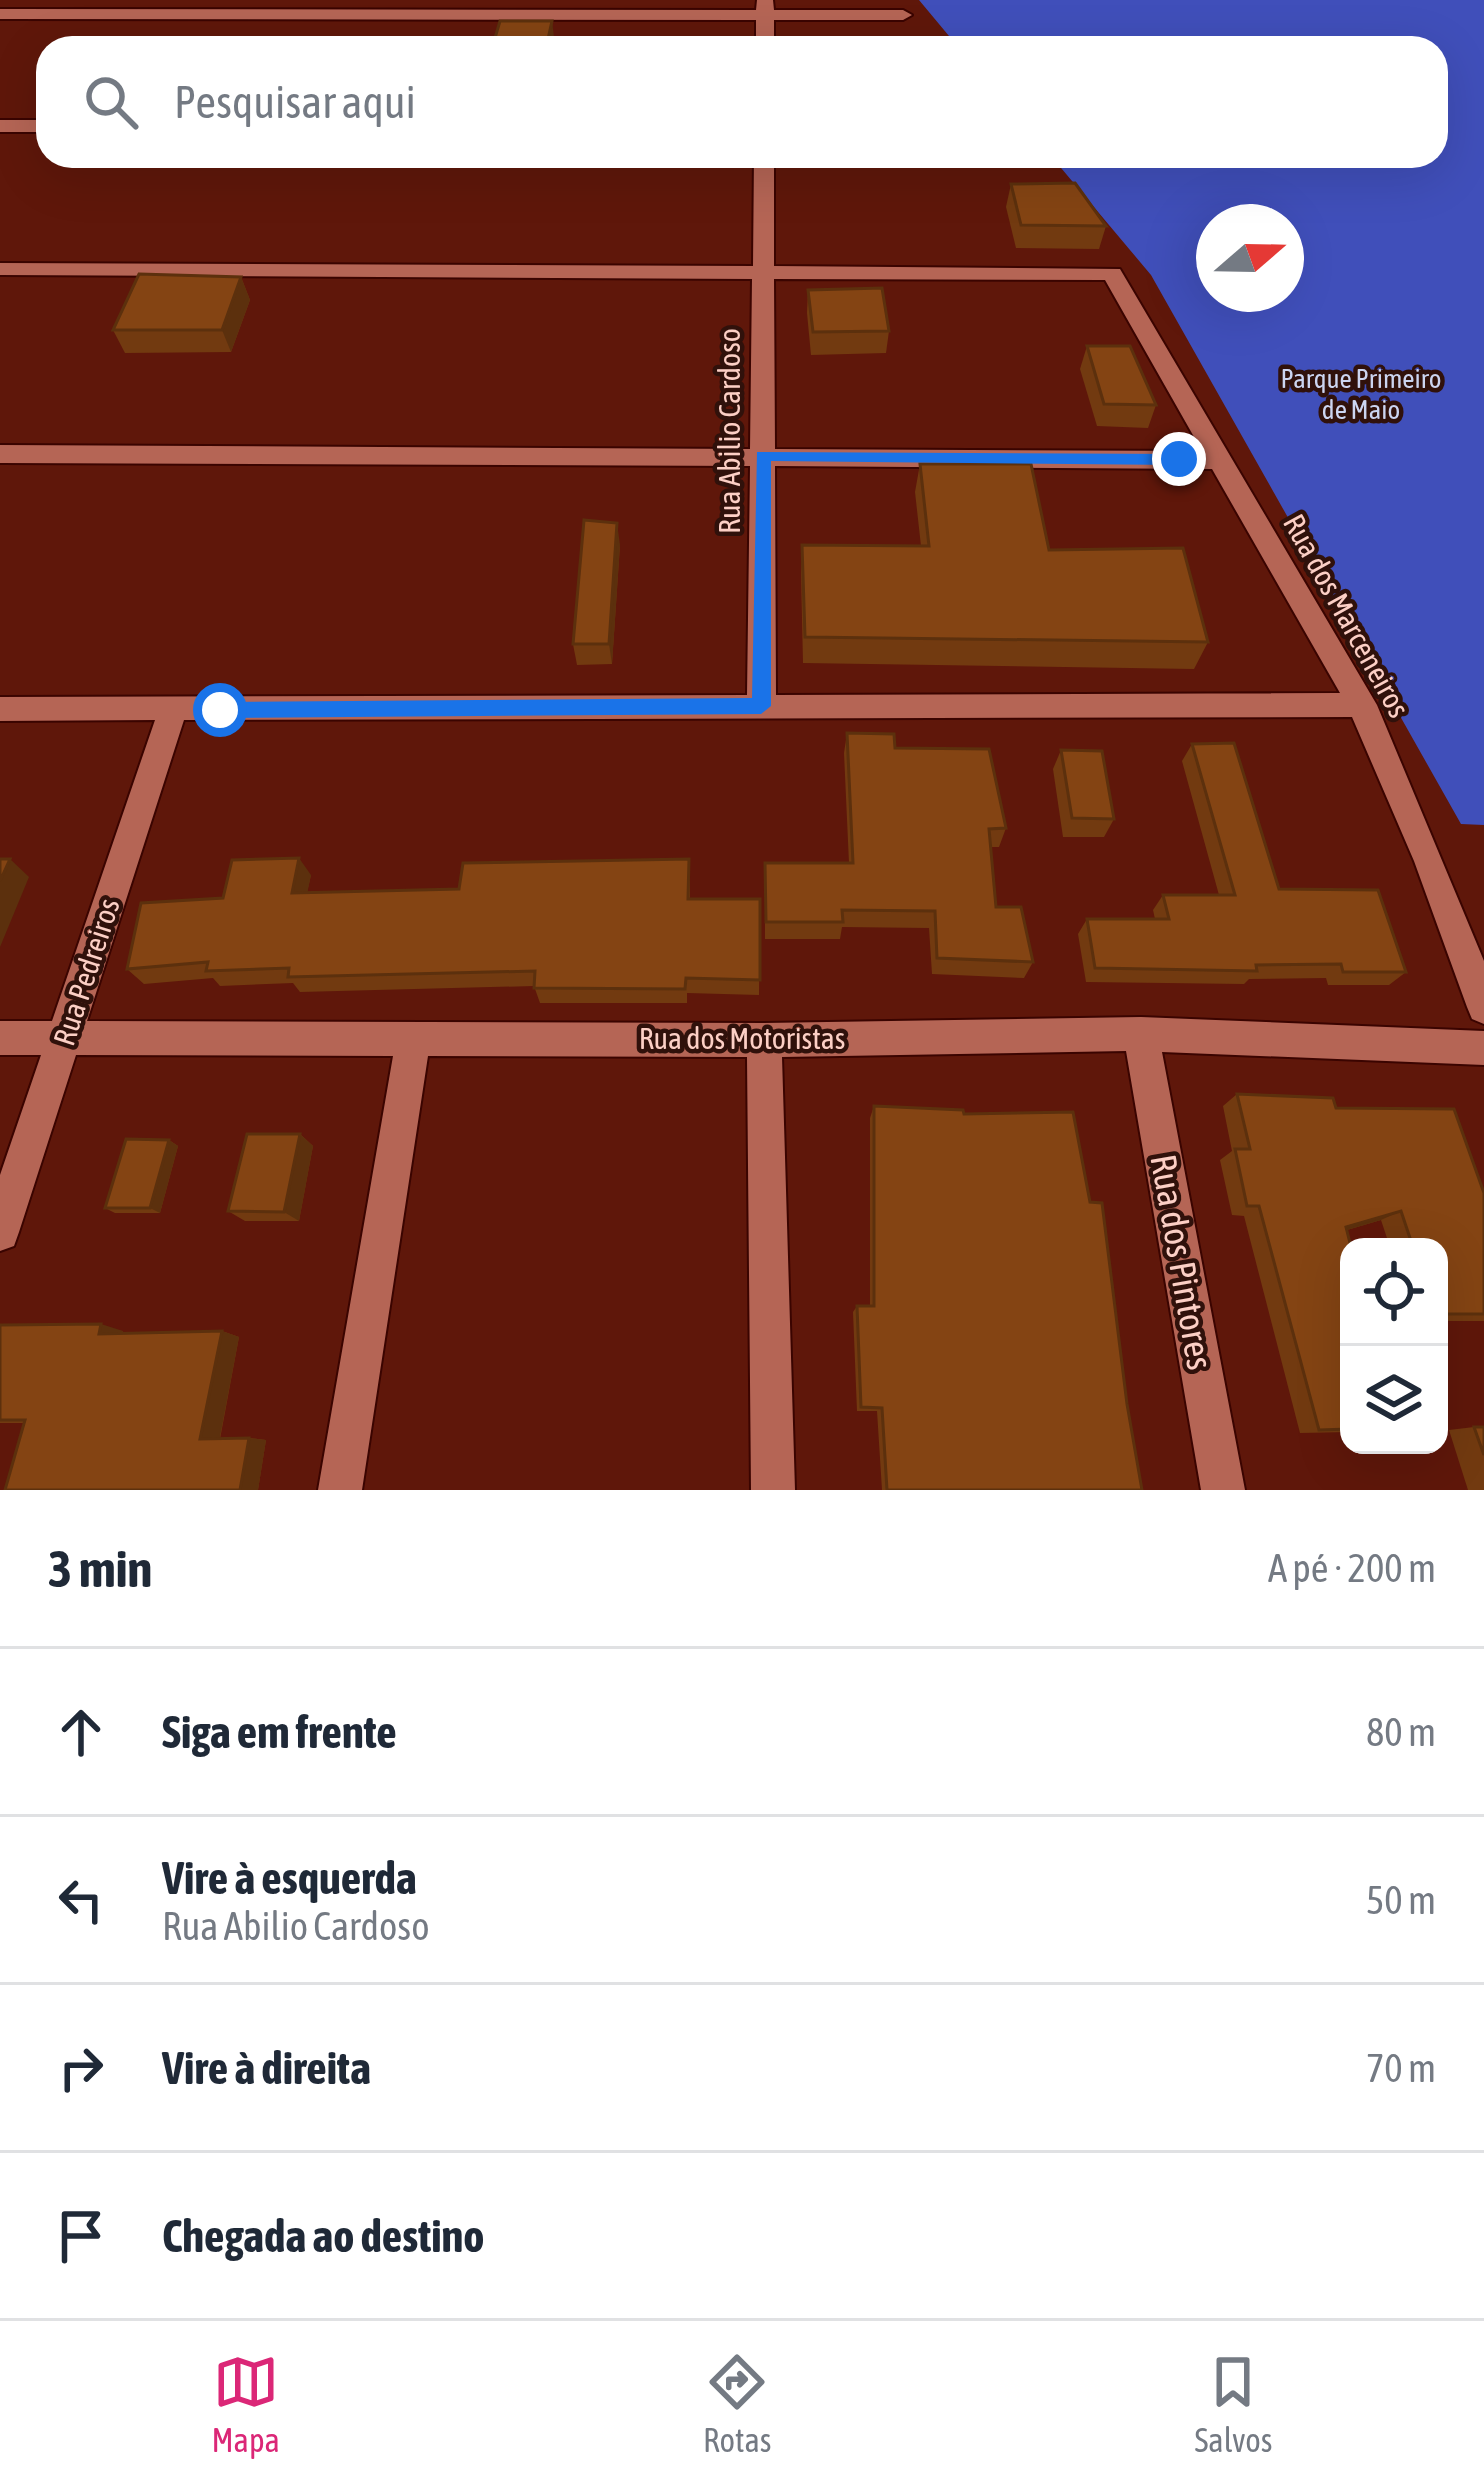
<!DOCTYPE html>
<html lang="pt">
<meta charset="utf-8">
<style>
body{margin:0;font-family:"Asap Condensed",sans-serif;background:#f2f2f3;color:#1f2937}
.controls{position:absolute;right:36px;bottom:36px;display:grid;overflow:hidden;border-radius:24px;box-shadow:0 12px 48px #0002}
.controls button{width:108px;height:108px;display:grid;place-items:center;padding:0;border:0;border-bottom:3px solid #e0e1e3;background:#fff;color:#1f2937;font:60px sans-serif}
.compass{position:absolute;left:1196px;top:204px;width:108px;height:108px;border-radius:50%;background:#fff;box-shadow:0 12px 48px #0002;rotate:70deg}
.stop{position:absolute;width:36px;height:36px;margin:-27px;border:9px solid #1a73e8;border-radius:50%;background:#fff}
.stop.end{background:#1a73e8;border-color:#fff;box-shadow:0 3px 12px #0008}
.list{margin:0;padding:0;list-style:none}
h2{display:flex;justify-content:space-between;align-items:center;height:156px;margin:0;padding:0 48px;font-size:51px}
h2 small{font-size:39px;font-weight:400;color:#747a83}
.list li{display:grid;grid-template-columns:78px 1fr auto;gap:36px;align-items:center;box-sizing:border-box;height:168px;padding:0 48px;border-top:3px solid #e0e1e3}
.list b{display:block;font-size:45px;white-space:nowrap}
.list p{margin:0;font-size:39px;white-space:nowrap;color:#747a83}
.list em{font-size:39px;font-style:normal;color:#747a83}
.icon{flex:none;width:66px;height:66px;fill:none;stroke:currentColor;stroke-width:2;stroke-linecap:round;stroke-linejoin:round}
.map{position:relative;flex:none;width:1484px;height:1490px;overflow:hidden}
.search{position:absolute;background:#fff;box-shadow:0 12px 48px #0002;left:36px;right:36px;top:36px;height:132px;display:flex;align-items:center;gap:30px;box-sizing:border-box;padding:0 42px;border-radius:36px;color:#747a83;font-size:45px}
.sheet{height:828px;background:#fff}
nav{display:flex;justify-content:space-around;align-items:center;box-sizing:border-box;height:168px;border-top:3px solid #e0e1e3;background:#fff;font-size:33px;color:#747a83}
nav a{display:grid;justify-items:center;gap:6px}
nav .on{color:#db2777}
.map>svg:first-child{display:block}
.forest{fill:#404fba;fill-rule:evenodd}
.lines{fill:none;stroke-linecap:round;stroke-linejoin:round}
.minor-casing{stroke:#3a0400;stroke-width:4}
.minor{fill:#b56555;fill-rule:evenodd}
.wall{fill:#723a10}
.shaded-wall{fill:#5c300d}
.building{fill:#844413;stroke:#5c300d;stroke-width:3}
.route{fill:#1a73e8}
.labels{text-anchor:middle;stroke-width:9;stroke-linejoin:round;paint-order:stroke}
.far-park-label{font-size:27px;fill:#ccd5f1;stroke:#30110b}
.street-label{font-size:30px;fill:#fccfc5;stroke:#30110b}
.near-street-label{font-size:36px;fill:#fccfc5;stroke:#30110b}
</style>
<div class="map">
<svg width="1484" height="1490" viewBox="0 0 1484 1490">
<rect width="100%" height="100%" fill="#5f170a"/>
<!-- forest -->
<path class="forest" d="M919 0H1484V825L1461 824 1151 275 1051 156H1436V48H959ZM1214 222H1286V294H1214Z"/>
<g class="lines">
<!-- minor casing -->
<g class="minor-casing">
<g id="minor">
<polygon points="757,0 773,0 774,10 903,10 912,15 903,20 774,20 774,48 756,48 756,20 0,19 0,9 756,10"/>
<rect x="0" y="120" width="48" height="12"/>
<path d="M754 156H774V266L1120 269 1377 705 1484 961V1024L1472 1019 1467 1007 1414 861 1352 717 184 720 87 1021 764 1023 1141 1017 1484 1031V1065L1162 1052 1245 1490H1201L1126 1051 782 1057 795 1490H751L747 1057 428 1056 362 1490H318L393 1056 76 1055 19 1232 14 1246 0 1251V1175L41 1055H0V1021H52L155 720 0 721V697L747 695 750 466 0 463V445L750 449 752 279 0 275V263L753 266ZM774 279 1105 280 1202 451 775 449ZM775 466 1212 469 1340 693 776 695Z"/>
</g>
</g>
<!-- minor -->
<use href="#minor" class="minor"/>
</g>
<!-- wall -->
<g class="wall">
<polygon points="1011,184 1106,226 1099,249 1016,248 1006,207"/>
<polygon points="241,277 250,300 231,352 125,353 113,330"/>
<polygon points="808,290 889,331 886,353 811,355 807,313"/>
<polygon points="1087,346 1156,405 1148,428 1097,426 1080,369"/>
<polygon points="920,464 1049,550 1208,642 1194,669 803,663 801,573 802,545 921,546 915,492"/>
<polygon points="620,545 612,664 577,665 573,644"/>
<polygon points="847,733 895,748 1006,828 999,847 991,847 996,907 1033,962 1024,978 932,974 929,928 842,927 840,939 765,939 765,880 849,863 844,753"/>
<polygon points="1192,744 1279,889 1406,972 1389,985 1328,985 1326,978 1249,979 1244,984 1086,982 1078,934 1087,919 1155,919 1153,910 1163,895 1219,895 1182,761"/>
<polygon points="1061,750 1114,819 1104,837 1063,837 1053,769"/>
<polygon points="311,875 307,892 459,889 690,876 690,899 760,899 759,995 687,993 687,1003 540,1003 534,986 300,992 293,983 220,986 213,978 144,984 127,969 223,898"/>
<polygon points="1237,1094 1336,1108 1484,1193 1484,1321 1439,1321 1439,1247 1390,1247 1381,1220 1347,1230 1349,1247 1349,1432 1300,1433 1244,1216 1232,1215 1220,1160 1232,1151 1223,1106"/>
<polygon points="874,1106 964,1114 1127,1404 1142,1490 882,1490 877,1411 857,1411 853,1312 857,1306 870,1306 870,1118"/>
<polygon points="300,1134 313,1146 299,1221 245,1221 228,1211"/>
<polygon points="169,1140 178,1146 160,1213 115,1213 105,1208"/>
<polygon points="0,1325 123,1331 122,1334 222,1331 239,1337 220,1439 249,1438 266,1440 258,1490 24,1423 0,1423"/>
<polygon points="1474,1427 1484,1427 1484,1490 1468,1490 1449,1430"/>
</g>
<!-- shaded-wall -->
<g class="shaded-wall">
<polygon points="552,21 554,37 551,48 546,48"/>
<polygon points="241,277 250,300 231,352 222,330"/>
<polygon points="617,523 620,545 612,664 609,644"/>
<polygon points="299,858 311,875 304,909 292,893"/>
<polygon points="10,859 29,877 0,947 0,881"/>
<polygon points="300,1134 313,1146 299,1221 284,1212"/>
<polygon points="169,1140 178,1146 160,1213 150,1208"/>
<polygon points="1401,1211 1381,1220 1327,1236 1346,1227"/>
<polygon points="101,1324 123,1331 120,1340 99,1334"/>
<polygon points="222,1331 239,1337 219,1442 200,1439"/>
<polygon points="249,1438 266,1440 258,1490 240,1490"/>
</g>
<!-- building -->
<g class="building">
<polygon points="500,21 552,21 546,48 492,48"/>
<polygon points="1075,183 1106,226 1021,225 1011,184"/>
<polygon points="139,274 241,277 222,330 113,330"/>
<polygon points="882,288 889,331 813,332 808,290"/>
<polygon points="1087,346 1130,346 1156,405 1104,404"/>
<polygon points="920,464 1031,464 1049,550 1183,548 1208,642 805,637 802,545 929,546"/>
<polygon points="584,520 617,523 609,644 573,644"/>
<polygon points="847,733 894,734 895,748 989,749 1006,828 989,829 996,907 1021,907 1033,962 937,958 935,911 842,910 843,922 766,922 765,863 853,863"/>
<polygon points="1234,743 1279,889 1378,890 1406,972 1343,972 1341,964 1256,965 1257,971 1095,968 1087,919 1169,919 1163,895 1235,895 1192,744"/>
<polygon points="1061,750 1102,751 1114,819 1072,818"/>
<polygon points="299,858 292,893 459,889 463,863 689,859 688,899 760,899 760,980 686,978 685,989 534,988 535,971 288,977 289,968 206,971 208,962 127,969 141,903 223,898 232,860"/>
<polygon points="0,859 10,859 0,881"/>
<polygon points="1237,1094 1333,1098 1336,1108 1454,1109 1484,1193 1484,1314 1445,1314 1441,1301 1439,1301 1439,1247 1413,1247 1401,1211 1346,1227 1351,1247 1349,1247 1349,1429 1319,1430 1259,1206 1247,1206 1235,1149 1250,1149"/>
<polygon points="874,1106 963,1110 964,1114 1073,1112 1090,1202 1102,1203 1127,1404 1142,1490 887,1490 882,1408 861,1407 857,1306 874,1306"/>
<polygon points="247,1134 300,1134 284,1212 228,1211"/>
<polygon points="126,1139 169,1140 150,1208 105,1208"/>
<polygon points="101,1324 99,1334 222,1331 200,1439 249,1438 240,1490 5,1490 25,1420 0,1420 0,1325"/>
<polygon points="1474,1427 1484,1427 1484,1455"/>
</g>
<!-- route -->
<polygon class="route" points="757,452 1179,454 1187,459 1179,465 771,461 771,706 761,714 220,718 210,710 220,702 752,698"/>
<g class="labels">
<!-- far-park labels -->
<g class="far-park-label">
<text x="1361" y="388">Parque Primeiro<tspan x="1361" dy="31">de Maio</tspan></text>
</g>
<!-- street labels -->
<g class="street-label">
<text transform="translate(730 431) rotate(-90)" y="10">Rua Abilio Cardoso</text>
<text transform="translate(1346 616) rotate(61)" y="10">Rua dos Marceneiros</text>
<text transform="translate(87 972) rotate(-72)" y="10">Rua Pedreiros</text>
<text x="742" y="1049">Rua dos Motoristas</text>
</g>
<!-- near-street labels -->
<g class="near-street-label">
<text transform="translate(1182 1262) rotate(80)" y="13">Rua dos Pintores</text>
</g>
</g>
</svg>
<div class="controls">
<button><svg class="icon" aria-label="locate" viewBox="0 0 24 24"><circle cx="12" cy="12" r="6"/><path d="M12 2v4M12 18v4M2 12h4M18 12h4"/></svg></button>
<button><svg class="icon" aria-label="layers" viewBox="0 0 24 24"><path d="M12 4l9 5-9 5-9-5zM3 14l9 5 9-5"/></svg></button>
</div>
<svg class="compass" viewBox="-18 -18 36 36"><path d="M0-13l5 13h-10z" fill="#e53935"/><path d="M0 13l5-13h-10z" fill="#747a83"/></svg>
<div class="stop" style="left:220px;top:710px"></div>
<div class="stop end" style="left:1179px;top:459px"></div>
<div class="search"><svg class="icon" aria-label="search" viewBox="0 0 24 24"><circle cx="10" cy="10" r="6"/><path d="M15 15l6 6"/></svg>Pesquisar aqui</div>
</div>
<section class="sheet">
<h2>3 min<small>A pé · 200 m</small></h2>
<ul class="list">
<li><svg class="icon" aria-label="ahead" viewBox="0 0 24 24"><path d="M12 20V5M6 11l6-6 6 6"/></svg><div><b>Siga em frente</b></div><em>80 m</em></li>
<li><svg class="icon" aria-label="left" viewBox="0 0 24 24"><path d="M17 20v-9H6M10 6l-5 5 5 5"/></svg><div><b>Vire à esquerda</b><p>Rua Abilio Cardoso</p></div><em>50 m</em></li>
<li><svg class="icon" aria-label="right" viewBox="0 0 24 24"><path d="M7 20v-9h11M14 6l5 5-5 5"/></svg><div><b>Vire à direita</b></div><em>70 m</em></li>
<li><svg class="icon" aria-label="arrive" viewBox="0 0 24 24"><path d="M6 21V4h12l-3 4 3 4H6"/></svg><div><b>Chegada ao destino</b></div></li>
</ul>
</section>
<nav>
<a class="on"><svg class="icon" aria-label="map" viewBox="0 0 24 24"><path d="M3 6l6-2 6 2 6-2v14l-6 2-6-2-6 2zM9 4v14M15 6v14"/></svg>Mapa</a>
<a><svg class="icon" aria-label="directions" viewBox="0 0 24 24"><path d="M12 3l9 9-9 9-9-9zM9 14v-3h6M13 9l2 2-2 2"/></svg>Rotas</a>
<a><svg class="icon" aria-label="saved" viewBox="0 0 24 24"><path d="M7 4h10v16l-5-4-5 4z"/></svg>Salvos</a>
</nav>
